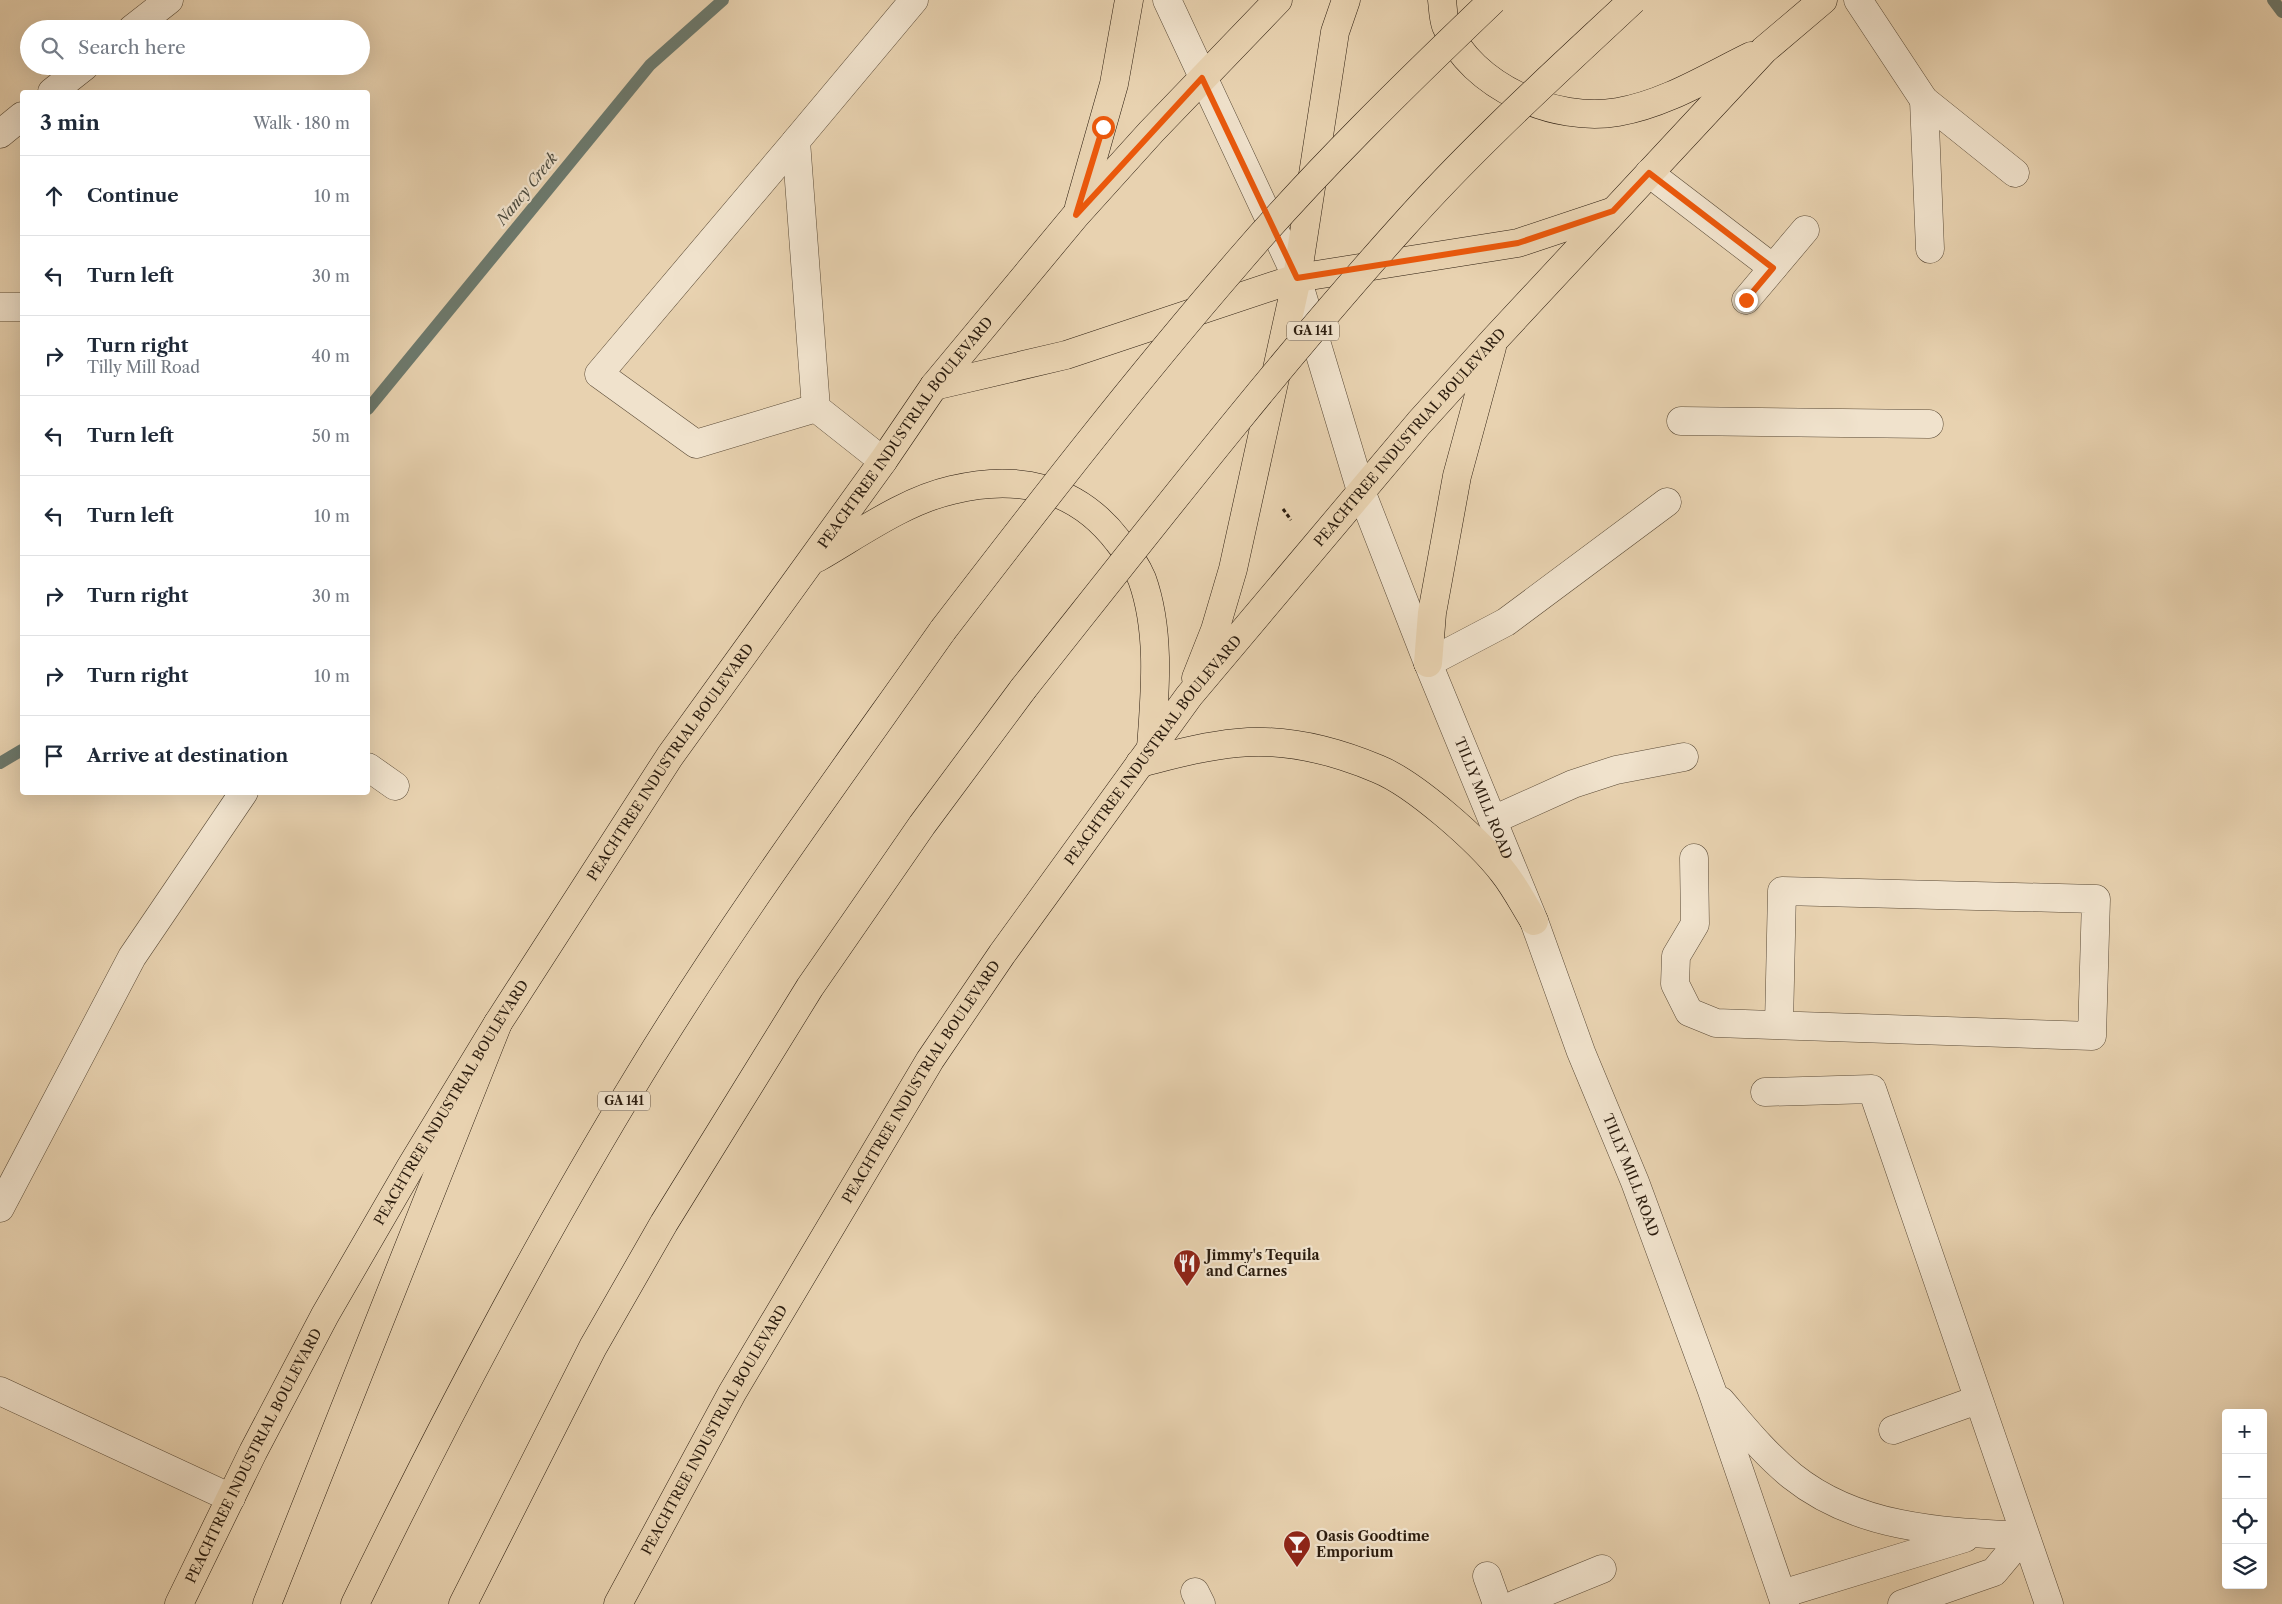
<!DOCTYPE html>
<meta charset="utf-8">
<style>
body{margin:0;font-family:"Libre Caslon Text",serif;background:#f6f6f7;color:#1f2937}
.controls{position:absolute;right:15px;bottom:15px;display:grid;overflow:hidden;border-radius:5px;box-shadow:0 5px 20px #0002}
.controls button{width:45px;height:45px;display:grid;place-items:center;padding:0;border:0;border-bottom:1px solid #e0e1e3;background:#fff;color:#1f2937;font:25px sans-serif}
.stop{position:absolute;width:15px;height:15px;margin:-11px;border:4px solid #ea580c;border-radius:50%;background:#fff}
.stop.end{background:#ea580c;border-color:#fff;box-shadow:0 1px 5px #0008}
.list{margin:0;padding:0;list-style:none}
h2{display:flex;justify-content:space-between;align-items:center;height:65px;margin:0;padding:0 20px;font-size:21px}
h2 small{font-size:16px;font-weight:400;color:#747a83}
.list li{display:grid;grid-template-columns:32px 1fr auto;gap:15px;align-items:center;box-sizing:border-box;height:80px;padding:0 20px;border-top:1px solid #e0e1e3}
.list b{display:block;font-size:19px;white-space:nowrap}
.list p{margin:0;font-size:16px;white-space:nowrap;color:#747a83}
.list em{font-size:16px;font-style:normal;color:#747a83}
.icon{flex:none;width:28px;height:28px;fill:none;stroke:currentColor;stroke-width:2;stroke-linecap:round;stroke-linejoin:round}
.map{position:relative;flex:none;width:2282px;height:1604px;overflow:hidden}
.search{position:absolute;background:#fff;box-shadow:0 5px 20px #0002;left:20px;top:20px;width:350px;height:55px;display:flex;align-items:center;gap:12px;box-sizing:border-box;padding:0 18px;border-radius:28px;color:#747a83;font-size:19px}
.panel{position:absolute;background:#fff;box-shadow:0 5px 20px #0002;left:20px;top:90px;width:350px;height:705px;border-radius:5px}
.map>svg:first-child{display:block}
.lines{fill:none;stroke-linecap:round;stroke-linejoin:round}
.stream{stroke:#6c796d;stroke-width:12}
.minor-casing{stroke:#5a4a36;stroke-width:29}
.major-casing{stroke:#2b1c0e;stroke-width:29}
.highway-casing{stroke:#2b1c0e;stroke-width:29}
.path{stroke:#2b1c0e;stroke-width:3;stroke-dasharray:4 2.5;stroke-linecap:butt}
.minor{stroke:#f0e2cc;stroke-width:28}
.major{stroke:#e8d2b0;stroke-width:28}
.highway{stroke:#e8d2b0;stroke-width:28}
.highway-bridge-casing{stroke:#2b1c0e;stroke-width:29;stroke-linecap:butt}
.highway-bridge{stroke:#e8d2b0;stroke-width:28}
.route{stroke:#ea580c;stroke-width:6}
.labels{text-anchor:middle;stroke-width:4.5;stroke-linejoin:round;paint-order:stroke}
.shield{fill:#f0e2cc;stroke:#665747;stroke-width:1}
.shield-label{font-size:12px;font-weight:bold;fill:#2b1c0e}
.street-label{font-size:14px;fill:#2b1c0e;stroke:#f0e2cc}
.poi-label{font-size:14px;font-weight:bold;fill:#2b1c0e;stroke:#f0e2cc;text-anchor:start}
.water-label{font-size:15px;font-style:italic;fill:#4b4a3e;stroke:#f0e2cc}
</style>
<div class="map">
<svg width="2282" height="1604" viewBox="0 0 2282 1604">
<rect width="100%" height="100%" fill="#e8d2b0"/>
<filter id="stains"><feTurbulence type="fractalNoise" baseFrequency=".004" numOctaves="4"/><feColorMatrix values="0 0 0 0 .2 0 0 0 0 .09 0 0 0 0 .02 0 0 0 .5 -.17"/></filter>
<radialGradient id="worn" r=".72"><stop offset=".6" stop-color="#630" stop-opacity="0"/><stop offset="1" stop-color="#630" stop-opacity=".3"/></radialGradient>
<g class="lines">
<!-- stream -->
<g class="stream">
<polyline points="2273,0 2282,12"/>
<polyline points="368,409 650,65 723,0"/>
<polyline points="0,763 22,750"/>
</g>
<!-- minor casing -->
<g class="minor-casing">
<g id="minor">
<path id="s1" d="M1167 0 1297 278 1361 491 1428 663 1534 921 1581 1052 1635 1182 1712 1391 1785 1604"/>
<polyline points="1858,0 1924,100 2015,173"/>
<polyline points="132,29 169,0"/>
<polyline points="52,92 85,66"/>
<polyline points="1924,100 1930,249"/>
<polyline points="0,134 22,116"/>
<polyline points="796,141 599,374 696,444 816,408"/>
<polyline points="1649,173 1773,268"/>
<polyline points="1746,300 1805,230"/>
<polyline points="0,307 22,307"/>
<polyline points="1681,421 1929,424"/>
<polyline points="883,461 816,408 796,141 914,0"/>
<polyline points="1428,663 1506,622 1667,502"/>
<polyline points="368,767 395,786"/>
<polyline points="1493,820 1573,784 1616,770 1684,757"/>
<polyline points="1694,858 1695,924 1676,956 1675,984 1689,1012 1716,1023 2092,1036 2096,899 1782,891 1779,1025"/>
<polyline points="1765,1092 1872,1089 2049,1604"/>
<polyline points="0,1208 132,957 244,792"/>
<polyline points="0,1391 231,1498"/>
<path d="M1721 1401C1744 1428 1765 1454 1792 1476 1858 1529 1943 1532 2024 1536"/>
<polyline points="1893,1430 1977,1400"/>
<polyline points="1487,1576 1497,1604"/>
<polyline points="1195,1592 1201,1604"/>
<polyline points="1782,1594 1965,1538"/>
<polyline points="1516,1604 1602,1569"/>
<polyline points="1902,1604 1994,1572 2024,1536"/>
</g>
</g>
<!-- major casing -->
<g class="major-casing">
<g id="major">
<path d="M1442 0C1443 8 1443 18 1446 26 1472 87 1555 123 1618 112 1665 104 1708 77 1751 56"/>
<polyline points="1079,207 1114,84 1129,0"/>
<polyline points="934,386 1066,355 1297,278 1518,243 1611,212"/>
<path d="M817 558C859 534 904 501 952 490 1017 474 1076 486 1118 541 1127 552 1136 565 1142 579 1161 632 1155 693 1151 748"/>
<polyline points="1428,663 1432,613 1457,476 1492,347"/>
<polyline points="1196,678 1215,630 1233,569 1297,278 1335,32 1346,0"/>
<path d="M1140 763C1172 755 1204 746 1237 743 1284 738 1335 751 1378 769 1415 784 1479 841 1503 872 1515 887 1524 905 1534 921"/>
<path id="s2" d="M179 1604 253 1452 325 1315 410 1168 498 1023 670 756 883 461 934 386 1076 215 1151 132 1278 0"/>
<path id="s3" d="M618 1604 732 1393 930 1060 1002 954 1189 696 1419 423 1494 340 1764 50 1823 0"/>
</g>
</g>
<!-- highway casing -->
<g class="highway-casing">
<g id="highway">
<polyline points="267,1604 498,1023"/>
<path d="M355 1604C443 1423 535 1246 640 1074 733 921 840 776 943 630"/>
<polyline points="463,1604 593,1347 664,1223 810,987 922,825 1023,689"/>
</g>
</g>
<!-- path -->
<polyline class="path" points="1283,509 1291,520"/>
<!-- minor -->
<use href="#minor" class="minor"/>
<!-- major -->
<use href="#major" class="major"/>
<!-- highway -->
<use href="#highway" class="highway"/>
<!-- highway-bridge casing -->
<g class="highway-bridge-casing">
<g id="highway-bridge">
<path d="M943 630C1039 505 1135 381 1238 262 1317 170 1405 84 1493 0"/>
<path d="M1023 689C1147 533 1269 375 1402 227 1474 146 1554 74 1633 0"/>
</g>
</g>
<!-- highway-bridge -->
<use href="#highway-bridge" class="highway-bridge"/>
</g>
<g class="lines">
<!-- route -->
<polyline class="route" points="1103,127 1076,215 1202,78 1297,278 1518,243 1613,211 1649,173 1773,268 1746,300"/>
</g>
<!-- icons -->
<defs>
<g id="restaurant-pin" transform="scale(1.4375)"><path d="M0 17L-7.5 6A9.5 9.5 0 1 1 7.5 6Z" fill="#8f2418" stroke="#f0e2cc"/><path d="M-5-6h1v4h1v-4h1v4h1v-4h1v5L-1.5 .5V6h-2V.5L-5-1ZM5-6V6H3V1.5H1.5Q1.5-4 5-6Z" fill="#fff"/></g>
<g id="bar-pin" transform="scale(1.4375)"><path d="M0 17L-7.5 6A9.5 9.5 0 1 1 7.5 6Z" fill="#8f2418" stroke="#f0e2cc"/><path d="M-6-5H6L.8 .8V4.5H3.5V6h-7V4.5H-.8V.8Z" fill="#fff"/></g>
</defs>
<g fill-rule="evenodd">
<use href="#restaurant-pin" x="1187" y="1263"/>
<use href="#bar-pin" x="1297" y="1544"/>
</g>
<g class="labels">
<!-- shield labels -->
<g class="shield">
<rect x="1287" y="321.5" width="52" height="19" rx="4"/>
<rect x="598" y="1091.5" width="52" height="19" rx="4"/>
</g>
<g class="shield-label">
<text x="1313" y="335">GA 141</text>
<text x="624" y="1105">GA 141</text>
</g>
<!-- street labels -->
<g class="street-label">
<text dy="5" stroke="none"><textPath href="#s2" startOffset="1381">PEACHTREE INDUSTRIAL BOULEVARD</textPath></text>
<text dy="5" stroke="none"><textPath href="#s3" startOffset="1414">PEACHTREE INDUSTRIAL BOULEVARD</textPath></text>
<text dy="5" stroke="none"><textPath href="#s3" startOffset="1009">PEACHTREE INDUSTRIAL BOULEVARD</textPath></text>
<text dy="5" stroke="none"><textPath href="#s2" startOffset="976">PEACHTREE INDUSTRIAL BOULEVARD</textPath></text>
<text dy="5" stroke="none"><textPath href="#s1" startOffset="860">TILLY MILL ROAD</textPath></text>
<text dy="5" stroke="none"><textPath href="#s3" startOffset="604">PEACHTREE INDUSTRIAL BOULEVARD</textPath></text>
<text dy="5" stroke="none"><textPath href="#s2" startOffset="571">PEACHTREE INDUSTRIAL BOULEVARD</textPath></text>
<text dy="5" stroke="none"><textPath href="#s1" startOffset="1265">TILLY MILL ROAD</textPath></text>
<text dy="5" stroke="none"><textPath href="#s3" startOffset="199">PEACHTREE INDUSTRIAL BOULEVARD</textPath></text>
<text dy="5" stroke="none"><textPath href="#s2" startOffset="166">PEACHTREE INDUSTRIAL BOULEVARD</textPath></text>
</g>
<!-- poi labels -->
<g class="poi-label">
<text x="1206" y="1260">Jimmy's Tequila<tspan x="1206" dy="16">and Carnes</tspan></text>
<text x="1316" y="1541">Oasis Goodtime<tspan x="1316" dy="16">Emporium</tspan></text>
</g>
<!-- water labels -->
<g class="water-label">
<text transform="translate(527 189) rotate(-51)" y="5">Nancy Creek</text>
</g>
</g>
<rect width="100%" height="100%" filter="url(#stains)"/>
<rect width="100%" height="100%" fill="url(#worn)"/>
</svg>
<div class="controls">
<button>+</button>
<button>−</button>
<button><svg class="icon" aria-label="locate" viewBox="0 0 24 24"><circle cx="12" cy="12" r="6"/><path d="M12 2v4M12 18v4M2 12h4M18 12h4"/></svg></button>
<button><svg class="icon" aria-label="layers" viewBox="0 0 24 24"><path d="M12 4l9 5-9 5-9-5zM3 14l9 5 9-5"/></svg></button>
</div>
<div class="stop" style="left:1103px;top:127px"></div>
<div class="stop end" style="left:1746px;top:300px"></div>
<div class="search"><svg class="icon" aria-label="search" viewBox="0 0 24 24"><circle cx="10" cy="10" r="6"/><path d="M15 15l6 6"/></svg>Search here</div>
<section class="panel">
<h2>3 min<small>Walk · 180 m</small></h2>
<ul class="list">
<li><svg class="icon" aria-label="ahead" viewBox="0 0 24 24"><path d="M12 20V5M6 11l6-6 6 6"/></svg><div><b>Continue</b></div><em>10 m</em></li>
<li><svg class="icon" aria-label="left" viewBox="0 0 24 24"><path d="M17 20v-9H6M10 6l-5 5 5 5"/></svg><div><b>Turn left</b></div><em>30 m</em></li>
<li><svg class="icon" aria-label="right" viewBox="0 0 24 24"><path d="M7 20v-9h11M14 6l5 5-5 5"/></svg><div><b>Turn right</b><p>Tilly Mill Road</p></div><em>40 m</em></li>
<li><svg class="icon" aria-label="left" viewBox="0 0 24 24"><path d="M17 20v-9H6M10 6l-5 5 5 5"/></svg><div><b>Turn left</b></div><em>50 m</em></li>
<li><svg class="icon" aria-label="left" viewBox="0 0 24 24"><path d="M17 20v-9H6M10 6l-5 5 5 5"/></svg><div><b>Turn left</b></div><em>10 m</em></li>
<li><svg class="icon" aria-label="right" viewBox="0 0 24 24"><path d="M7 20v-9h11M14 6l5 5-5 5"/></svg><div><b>Turn right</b></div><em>30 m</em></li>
<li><svg class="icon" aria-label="right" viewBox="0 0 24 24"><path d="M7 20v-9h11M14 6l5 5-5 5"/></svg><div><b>Turn right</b></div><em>10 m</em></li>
<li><svg class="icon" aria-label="arrive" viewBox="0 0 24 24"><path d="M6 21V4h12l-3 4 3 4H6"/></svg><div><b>Arrive at destination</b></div></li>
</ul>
</section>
</div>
